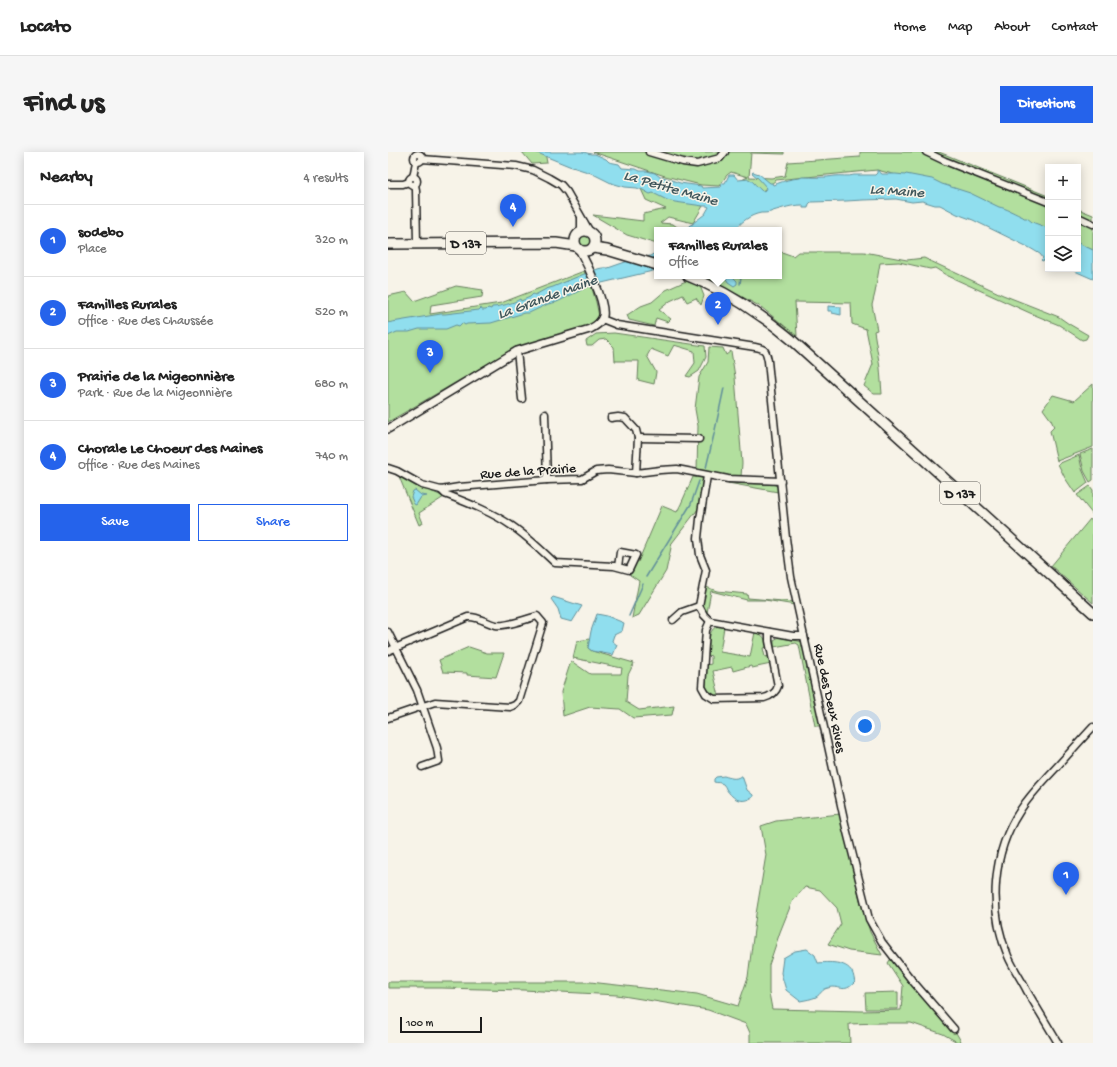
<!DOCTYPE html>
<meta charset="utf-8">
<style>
body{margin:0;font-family:"Gochi Hand",sans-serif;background:#f6f6f6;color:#222}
.controls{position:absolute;right:12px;top:12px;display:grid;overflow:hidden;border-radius:0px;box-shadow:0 2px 10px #0003}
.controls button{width:36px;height:36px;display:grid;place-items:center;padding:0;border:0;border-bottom:1px solid #e0e0e0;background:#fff;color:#222;font:20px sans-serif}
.scale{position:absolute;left:12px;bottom:10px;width:82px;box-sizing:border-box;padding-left:4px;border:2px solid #1c1c1c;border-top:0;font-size:11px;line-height:14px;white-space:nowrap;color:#1c1c1c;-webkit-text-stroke:3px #f7f3e8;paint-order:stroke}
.you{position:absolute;left:477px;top:574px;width:14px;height:14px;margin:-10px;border:3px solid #fff;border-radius:50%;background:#1a73e8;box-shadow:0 0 0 6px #1a73e833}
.badge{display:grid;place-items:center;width:26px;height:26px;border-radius:50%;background:#2563eb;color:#fff;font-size:13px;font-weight:700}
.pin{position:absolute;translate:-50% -33px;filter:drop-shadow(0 1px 2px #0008)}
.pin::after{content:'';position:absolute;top:21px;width:14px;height:12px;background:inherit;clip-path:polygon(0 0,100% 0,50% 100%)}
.popup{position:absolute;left:266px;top:75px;width:128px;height:52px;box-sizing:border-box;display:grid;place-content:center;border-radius:0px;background:#fff;filter:drop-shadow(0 1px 3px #0005);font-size:13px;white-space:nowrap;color:#767676}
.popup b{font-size:15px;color:#222}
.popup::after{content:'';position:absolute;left:50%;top:100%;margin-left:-8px;border:8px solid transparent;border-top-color:#fff}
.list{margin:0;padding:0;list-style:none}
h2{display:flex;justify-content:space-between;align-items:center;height:52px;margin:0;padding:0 16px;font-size:17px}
h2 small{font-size:13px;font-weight:400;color:#767676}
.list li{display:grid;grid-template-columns:26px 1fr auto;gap:12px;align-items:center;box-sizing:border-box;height:72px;padding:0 16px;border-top:1px solid #e0e0e0}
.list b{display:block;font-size:15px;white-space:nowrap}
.list p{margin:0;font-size:13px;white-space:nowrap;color:#767676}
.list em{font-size:13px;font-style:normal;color:#767676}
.actions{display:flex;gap:8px;padding:12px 16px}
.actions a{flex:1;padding:9px 0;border:1px solid #2563eb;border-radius:0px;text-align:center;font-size:14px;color:#2563eb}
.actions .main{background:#2563eb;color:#fff}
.icon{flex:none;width:22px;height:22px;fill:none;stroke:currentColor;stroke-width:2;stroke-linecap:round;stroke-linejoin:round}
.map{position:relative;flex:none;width:705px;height:891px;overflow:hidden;border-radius:0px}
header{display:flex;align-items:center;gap:24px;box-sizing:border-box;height:56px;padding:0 20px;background:#fff;border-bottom:1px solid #e0e0e0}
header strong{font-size:19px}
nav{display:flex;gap:22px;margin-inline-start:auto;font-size:14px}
.intro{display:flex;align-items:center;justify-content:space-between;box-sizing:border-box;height:96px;padding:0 24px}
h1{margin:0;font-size:28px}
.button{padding:10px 18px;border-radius:0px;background:#2563eb;color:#fff;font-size:14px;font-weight:700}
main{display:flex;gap:24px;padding:0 24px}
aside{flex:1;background:#fff;border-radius:0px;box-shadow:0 2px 10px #0003}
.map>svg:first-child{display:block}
.green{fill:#b2df9e;stroke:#677e5d}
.water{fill:#90deee;stroke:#62909a}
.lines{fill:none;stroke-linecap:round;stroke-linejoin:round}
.stream{stroke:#62909a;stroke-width:1.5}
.minor-casing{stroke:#1c1c1c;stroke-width:9}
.tertiary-casing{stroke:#1c1c1c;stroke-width:10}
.primary-casing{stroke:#1c1c1c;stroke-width:12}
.minor{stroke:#f7f3e8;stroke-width:6}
.tertiary{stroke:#f7f3e8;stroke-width:7}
.primary{stroke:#f7f3e8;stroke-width:9}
.labels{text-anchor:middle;stroke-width:3;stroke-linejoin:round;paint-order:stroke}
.shield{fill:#f7f3e8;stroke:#5e5c59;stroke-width:1}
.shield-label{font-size:13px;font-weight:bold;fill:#1c1c1c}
.street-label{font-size:14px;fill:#1c1c1c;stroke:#f7f3e8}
.water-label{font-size:15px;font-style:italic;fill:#3f565b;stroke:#f7f3e8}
</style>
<header>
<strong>Locato</strong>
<nav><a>Home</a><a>Map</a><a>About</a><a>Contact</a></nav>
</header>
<div class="intro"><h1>Find us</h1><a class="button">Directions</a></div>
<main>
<aside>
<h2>Nearby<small>4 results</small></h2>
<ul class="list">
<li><span class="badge">1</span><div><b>sodebo</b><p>Place</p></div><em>320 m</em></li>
<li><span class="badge">2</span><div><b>Familles Rurales</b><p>Office · Rue des Chaussée</p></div><em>520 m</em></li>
<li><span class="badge">3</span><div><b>Prairie de la Migeonnière</b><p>Park · Rue de la Migeonnière</p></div><em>680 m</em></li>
<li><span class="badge">4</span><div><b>Chorale Le Choeur des Maines</b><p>Office · Rue des Maines</p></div><em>740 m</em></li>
</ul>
<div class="actions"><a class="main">Save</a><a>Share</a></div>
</aside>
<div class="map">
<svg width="705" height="891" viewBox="0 0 705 891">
<rect width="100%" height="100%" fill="#f7f3e8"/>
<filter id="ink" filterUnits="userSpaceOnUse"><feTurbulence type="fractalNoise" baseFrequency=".025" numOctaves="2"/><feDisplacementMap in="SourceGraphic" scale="8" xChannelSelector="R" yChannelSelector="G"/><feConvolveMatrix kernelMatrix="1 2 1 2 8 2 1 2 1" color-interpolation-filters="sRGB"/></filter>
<g filter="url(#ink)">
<!-- green -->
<g class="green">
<polygon points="134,0 157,0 159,11 144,12"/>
<polygon points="205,0 396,0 396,2 363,1 361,25 383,26 397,24 400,10 472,5 472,0 551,0 660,44 660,79 551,34 489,18 388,28 372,41 347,31 360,25 343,20 339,23 331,34 313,33 277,24"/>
<polygon points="253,37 315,54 305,71 280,65 272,71 285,72 293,78 269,78 269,92 239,83 205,63 255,69 255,62 278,57 258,48"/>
<polygon points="690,57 705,63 705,98 690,92"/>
<circle cx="197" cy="89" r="5"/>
<polygon points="391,99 405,104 410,100 476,100 519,108 536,106 615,143 671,165 681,172 700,183 698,187 694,188 671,173 642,161 558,123 547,116 542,117 511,110 492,111 487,141 484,153 489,178 486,179 492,216 494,242 486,242 476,234 485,212 478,177 464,172 463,151 407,150 409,184 373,155 349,142 309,124 391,124"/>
<polygon points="196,119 202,133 203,133 208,150 211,164 202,174 125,197 0,270 0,144 18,140 26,149 68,134 95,138 94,145 43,153 42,162 113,151"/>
<polygon points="298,129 312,134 316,144 313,153 308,146 299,150 295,143 282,149 271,158 283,167 280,170 268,166 266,174 241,168 239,163 253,154 264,150 278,138"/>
<polygon points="226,181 317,194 318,205 311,219 302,225 298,224 307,211 306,199 286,193 280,204 263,197 259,204 268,220 266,232 250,228 251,209 227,209 226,195 218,187 211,188 204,194 199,194 198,189 208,182"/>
<polygon points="321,195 335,196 338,203 343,199 347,225 354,311 353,325 340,325 309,319 310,274 307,257 311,225 320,210"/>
<polygon points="705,232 705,295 669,309 662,279 666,275 663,268 655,257 665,243 686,249"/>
<polygon points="705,297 705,328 702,330 696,319 692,302"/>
<polygon points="691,303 694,317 700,331 687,341 677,326 670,312"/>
<polygon points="10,322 30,333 56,345 31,361 35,371 31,373"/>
<polygon points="305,325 315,326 310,357 284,391 278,419 251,463 244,466 251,429 242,423 248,409 250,410 274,354 289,360 293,352"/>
<path d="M340 331 385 332C389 334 391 336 390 340Z"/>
<polygon points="702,334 705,338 705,363 689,343"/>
<polygon points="702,367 705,371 705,451 663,414"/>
<path d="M318 435 329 439 359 442 360 446 406 450 407 453 377 448H359L323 439 319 461C313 452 316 445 318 435Z"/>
<path d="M331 474 336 475 332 500 362 505 367 480C376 483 377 486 379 495L375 496 377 505 381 504 383 512 364 516 363 514 345 519 344 515 325 519 331 544 326 543 318 536 319 513 323 512V504L320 503C321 493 319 476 331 474Z"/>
<polygon points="391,485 415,490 433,574 427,574 411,493 408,491 386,495 386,488"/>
<polygon points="202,487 200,496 204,499 246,511 240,523 238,550 251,558 286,554 284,563 245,566 232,557 202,555 175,564 173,540 183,509 202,522 233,522 234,516 185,506 189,489"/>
<polygon points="81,495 99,501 116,501 108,525 79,523 79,521 55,520 51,508"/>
<polygon points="452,662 472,748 482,780 494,803 461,799 440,792 453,772 449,756 432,738 417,735 404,750 392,780 381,813 381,841 384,857 474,859 513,858 515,834 500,811 506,802 556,860 574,891 571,891 555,882 523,871 493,871 461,872 462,891 362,891 362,881 358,872 320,858 229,843 135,838 53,836 0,836 0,830 202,830 309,842 350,854 360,825 368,762 378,703 373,674 388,669"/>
<polygon points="510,840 510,857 478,857 477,841"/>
</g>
<!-- water -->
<g class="water">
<path d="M147 0H195L203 2H207L218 7 221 10 231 12 234 16 248 17 252 19H259L267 21 272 25H275L292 31 313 34 314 36 333 35 334 31H337L341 23H346L350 28 361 27C366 30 369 35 374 39L378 38 379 36 370 26 364 21 365 20 371 22 382 31H384L385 33C391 31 398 28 404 27 408 26 411 27 414 25 425 25 437 26 447 24 453 23 460 25 466 23H487L489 21V18L494 22H508L517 23 518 22 544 27 554 32 582 41 611 55C618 56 628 62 635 65L636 66H639L644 70 660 76V108H657L654 109 653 108 655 106 652 102 642 96 585 68 569 62 552 53H547L534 49 524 50 508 47 475 48 458 49 423 50 421 52 420 56H415V53C404 53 395 56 385 59 381 61 377 61 373 61 362 63 353 70 347 78H292C294 75 296 75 299 76L302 73 305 72V71L317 62 321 55 319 54H315L287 50 279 48 265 41 262 42 253 37H251L249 36 237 35 223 31 203 21 181 14Z"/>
<polygon points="690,91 705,98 705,127 682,117 690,117"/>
<path d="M267 101H269V118L201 134 169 150 160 152 141 161H136L103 171 79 172 77 173 74 171 71 174 68 173 58 177H31L21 180H9L0 184V171L4 170 53 162H57L91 158 93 156 94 158H98L100 156 103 157 104 155C111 155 126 151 132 147L133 149 142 145 145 142 147 143 158 137 165 135 196 122H198C205 119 211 115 220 116L243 108 262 104Z"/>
<polygon points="338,124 344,124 349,129 349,132 346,134 340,130 337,125"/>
<polygon points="440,154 453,155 453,163 444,161 444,159 440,159"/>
<polygon points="27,338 33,343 39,344 33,345 28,353 26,352 23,345 25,339"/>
<polygon points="165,445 194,454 184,470 173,467 170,457 163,447"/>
<polygon points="209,462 219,464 236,471 234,479 226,483 224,489 229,493 225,503 204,499 200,496 203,479"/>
<path d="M336 624C343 626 347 628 353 624H354L359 638 365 643V645C353 652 346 648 338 637 338 636 336 633 335 632 332 630 329 631 326 630V627L328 625Z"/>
<path d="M419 797 427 803 430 811C440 810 458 809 464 820 466 823 466 828 467 830 455 843 452 832 440 836 434 837 433 842 428 845 424 847 417 848 412 849L398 838 393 821 395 806 407 799Z"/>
</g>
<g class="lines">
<!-- stream -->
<g class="stream">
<polyline points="352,132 353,124"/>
<polyline points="318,316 327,278 336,236"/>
<polyline points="258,425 303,352 311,329"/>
<polyline points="241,464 255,432"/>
</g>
<!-- minor casing -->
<g class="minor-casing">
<g id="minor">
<polyline points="261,0 295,10 309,12 332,6 337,0"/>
<polyline points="538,0 557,9 660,50"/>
<circle cx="30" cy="6" r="4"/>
<polyline points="34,7 128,14 145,18 161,26 173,33 179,40 202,80"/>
<circle cx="25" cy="29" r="4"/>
<polyline points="25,25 28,10"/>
<polyline points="0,32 15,32 21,30"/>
<polyline points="27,33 28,38 29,91"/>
<polyline points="690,65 705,72"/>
<polyline points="193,80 193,66"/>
<path d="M214 167 229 173 367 195C378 197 378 199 380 209L398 386 403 425 458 676 481 767 494 790 522 826 566 877"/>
<polyline points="129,199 134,247"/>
<polyline points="157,262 159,328"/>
<polyline points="223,266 230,265 237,266 248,278 250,286 248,321"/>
<polyline points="250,286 311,287"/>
<polyline points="0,316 9,319 34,333 53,338 71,335 159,328 194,327 208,319 220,318 248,321 272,318 289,317 340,327 393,329"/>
<polyline points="319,324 312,367 310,386 312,403 318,418 311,454 316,463 322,469 405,484 416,484"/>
<path d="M53 338 57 342C80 351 104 360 124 374 140 385 153 398 167 411L226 414 241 418 248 403 232 400 230 415"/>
<polyline points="285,468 294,460 311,454"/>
<path d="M322 469 318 478 314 535 318 542 326 547 376 546C383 544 388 541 390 534L381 489V480"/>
<polyline points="0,480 29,538 49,596 51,609 34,615"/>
<path d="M0 499 80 465C90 464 98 471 108 473 117 475 139 467 149 464L155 471 131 549 127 553 122 555 47 550 0 566"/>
<path d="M670 891C660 874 649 856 639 839 633 827 625 816 620 804 600 757 604 700 633 657 642 643 653 632 664 620 678 605 691 590 705 575"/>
</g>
</g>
<!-- tertiary casing -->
<g class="tertiary-casing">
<path id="tertiary" d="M0 277 129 199 202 177C208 174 213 171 215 164 218 150 198 110 191 97"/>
</g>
<!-- primary casing -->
<g class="primary-casing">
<g id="primary">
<circle cx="197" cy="89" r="10"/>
<polyline points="0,92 168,91 188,94"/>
<polyline points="205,96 219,98 269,113"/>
<path d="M300 124C326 134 352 149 374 165 385 172 394 180 404 188L705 461"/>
</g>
</g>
<!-- minor -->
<use href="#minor" class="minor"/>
<!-- tertiary -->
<use href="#tertiary" class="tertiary"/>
<!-- primary -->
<use href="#primary" class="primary"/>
</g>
</g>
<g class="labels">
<!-- shield labels -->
<g class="shield">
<rect x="58" y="80" width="40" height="22" rx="3"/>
<rect x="552" y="330" width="40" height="22" rx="3"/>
</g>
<g class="shield-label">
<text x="78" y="96">D 137</text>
<text x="572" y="346">D 137</text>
</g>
<!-- street labels -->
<g class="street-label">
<text transform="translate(140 318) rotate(-4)" y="5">Rue de la Prairie</text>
<text transform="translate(443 546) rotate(78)" y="5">Rue des Deux Rives</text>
</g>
<!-- water labels -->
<g class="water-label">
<text transform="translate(283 35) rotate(16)" y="5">La Petite Maine</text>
<text transform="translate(509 38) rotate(4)" y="5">La Maine</text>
<text transform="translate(159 144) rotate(-20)" y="5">La Grande Maine</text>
</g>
</g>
</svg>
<div class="controls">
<button>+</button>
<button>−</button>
<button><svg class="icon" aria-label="layers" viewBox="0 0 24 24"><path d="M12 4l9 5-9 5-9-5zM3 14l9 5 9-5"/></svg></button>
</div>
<div class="scale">100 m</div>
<div class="you"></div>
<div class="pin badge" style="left:678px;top:743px">1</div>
<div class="pin badge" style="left:330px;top:173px">2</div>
<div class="popup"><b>Familles Rurales</b>Office</div>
<div class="pin badge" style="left:42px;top:221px">3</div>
<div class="pin badge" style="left:125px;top:75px">4</div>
</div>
</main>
